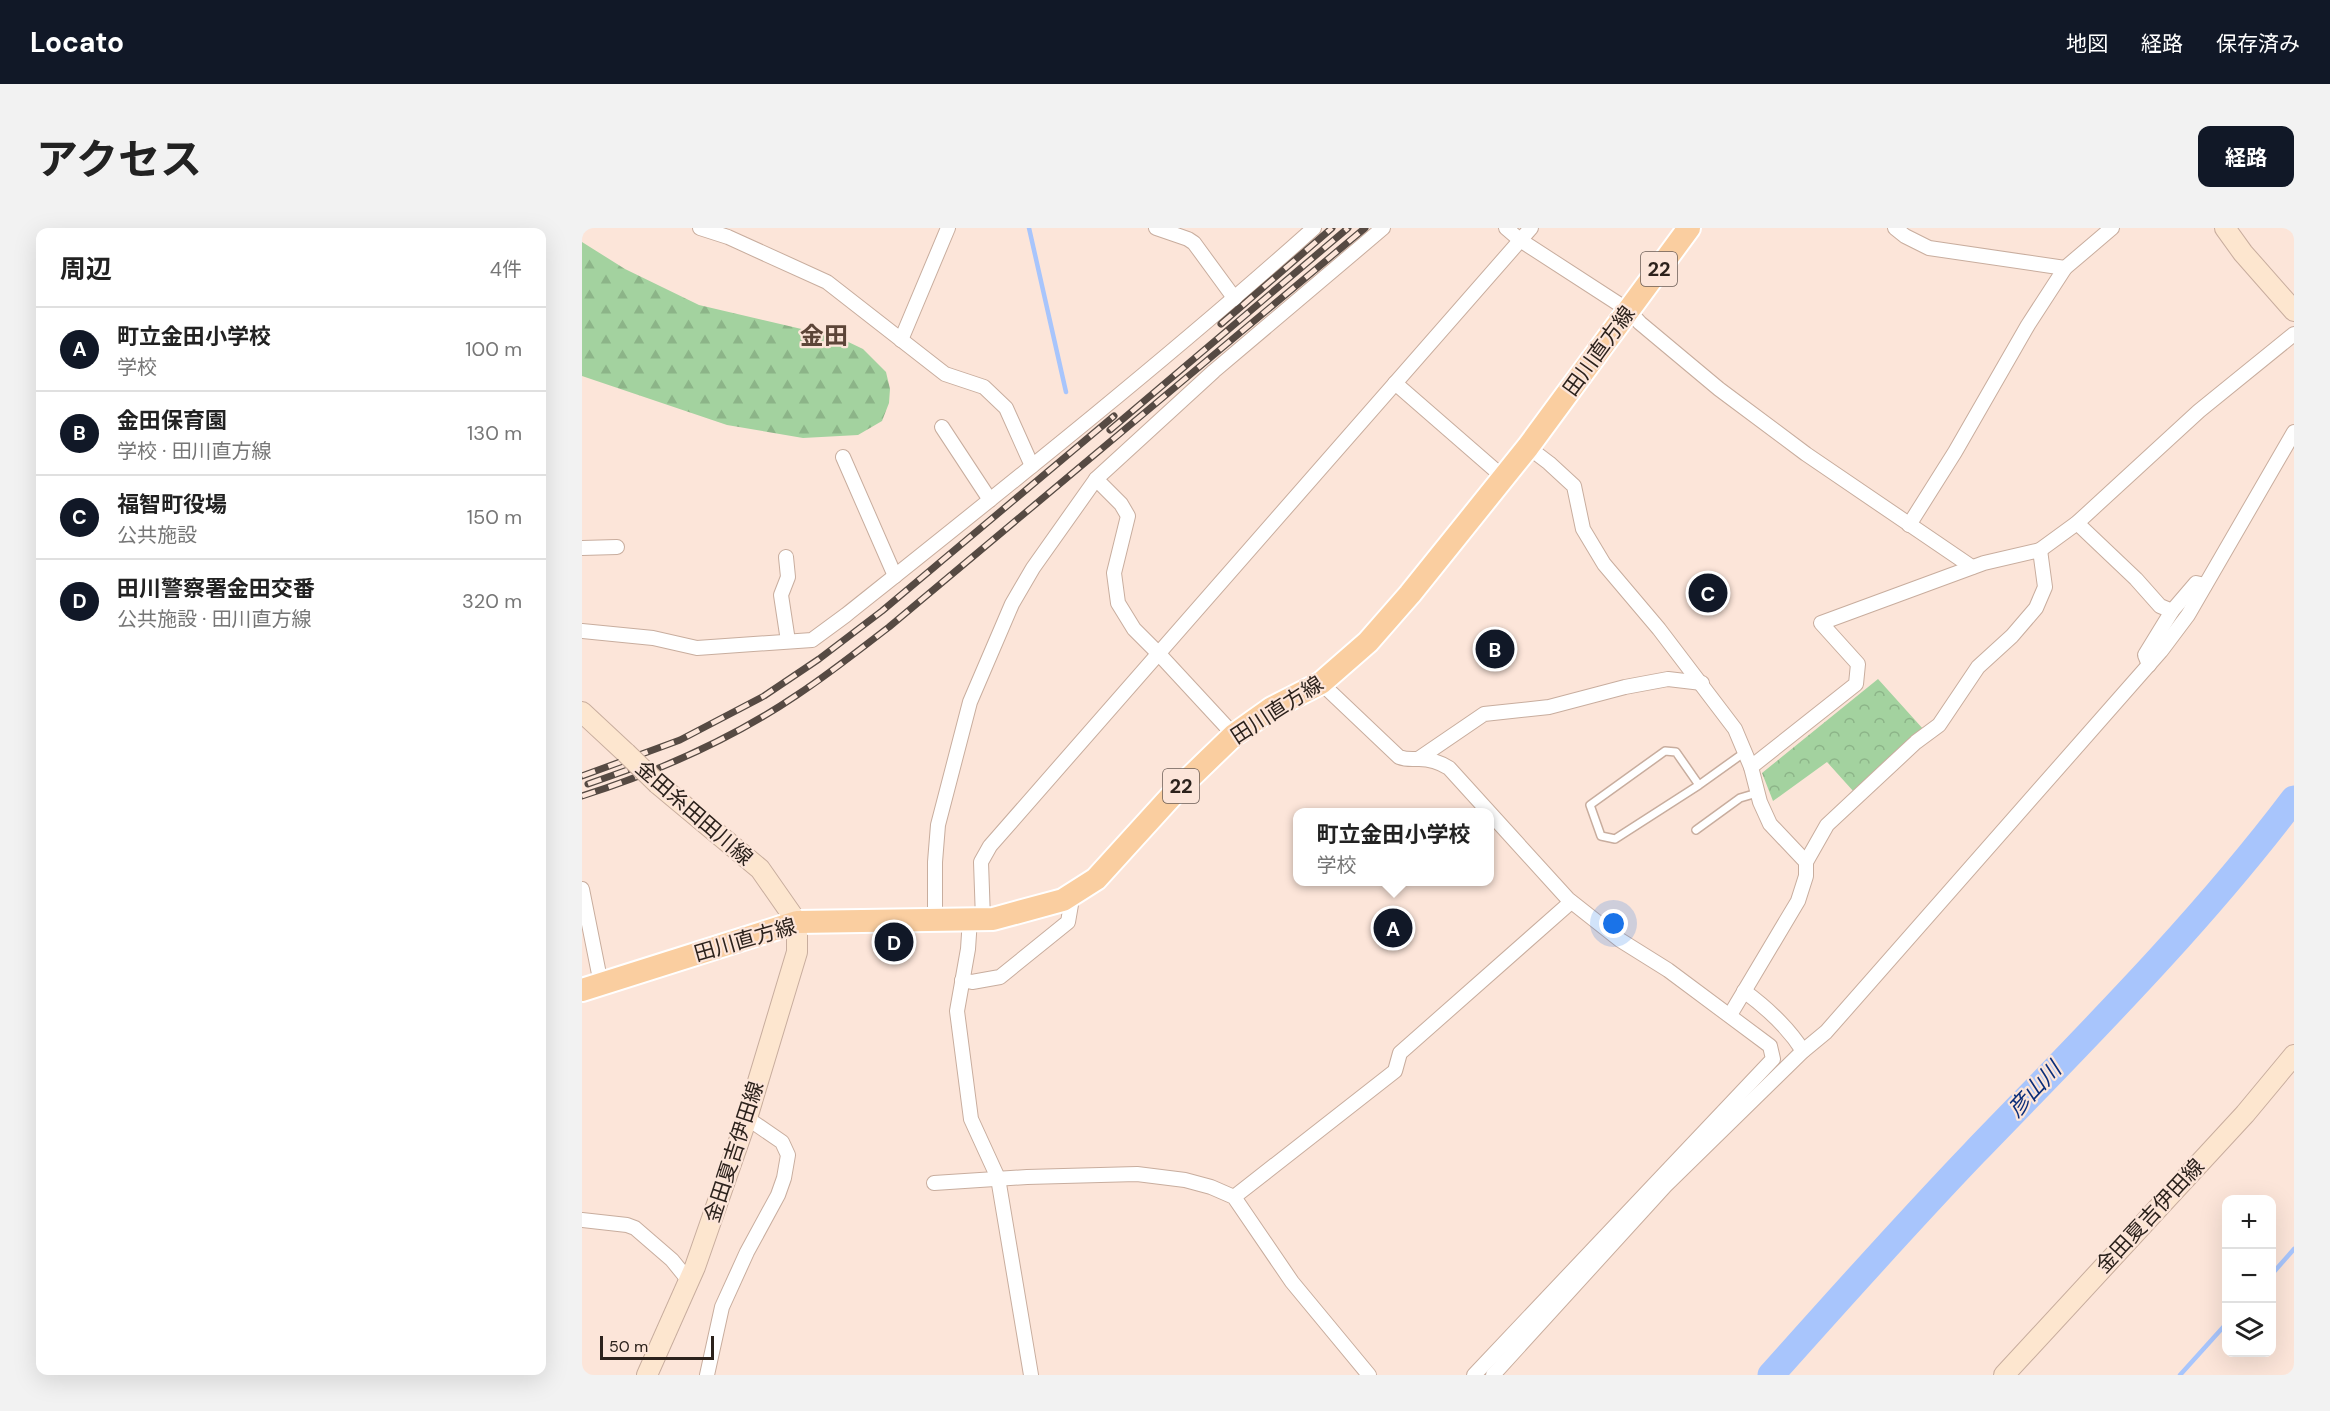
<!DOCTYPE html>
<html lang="ja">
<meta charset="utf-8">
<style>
body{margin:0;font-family:"DM Sans","Noto Sans JP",sans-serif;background:#f2f2f2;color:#222}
.controls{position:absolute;right:18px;bottom:18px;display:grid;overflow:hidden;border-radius:12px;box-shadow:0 6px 24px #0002}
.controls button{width:54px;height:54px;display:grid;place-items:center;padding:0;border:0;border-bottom:2px solid #e0e0e0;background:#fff;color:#222;font:30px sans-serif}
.scale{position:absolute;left:18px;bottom:15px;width:114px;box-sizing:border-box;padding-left:6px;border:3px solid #2c221c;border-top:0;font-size:16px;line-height:21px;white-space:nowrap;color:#2c221c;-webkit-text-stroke:4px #fce5d9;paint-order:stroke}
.you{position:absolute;left:1032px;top:696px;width:21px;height:21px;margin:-15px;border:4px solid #fff;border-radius:50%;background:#1a73e8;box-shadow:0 0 0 9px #1a73e833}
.badge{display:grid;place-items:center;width:39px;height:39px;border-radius:50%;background:#111827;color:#fff;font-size:20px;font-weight:700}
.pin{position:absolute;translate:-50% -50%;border:3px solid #fff;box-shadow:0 2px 6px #0006}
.popup{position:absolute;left:711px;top:580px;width:201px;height:78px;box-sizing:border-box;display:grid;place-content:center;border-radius:12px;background:#fff;filter:drop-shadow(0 2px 4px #0005);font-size:20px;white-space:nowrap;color:#767676}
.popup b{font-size:22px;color:#222}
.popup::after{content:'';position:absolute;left:50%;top:100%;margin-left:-12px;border:12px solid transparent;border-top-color:#fff}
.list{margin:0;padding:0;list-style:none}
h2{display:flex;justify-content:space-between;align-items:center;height:78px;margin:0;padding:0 24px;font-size:26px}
h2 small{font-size:20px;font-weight:400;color:#767676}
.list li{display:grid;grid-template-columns:39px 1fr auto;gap:18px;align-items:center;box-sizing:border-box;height:84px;padding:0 24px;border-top:2px solid #e0e0e0}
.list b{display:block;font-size:22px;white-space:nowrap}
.list p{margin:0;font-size:20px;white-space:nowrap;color:#767676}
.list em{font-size:20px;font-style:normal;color:#767676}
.icon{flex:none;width:33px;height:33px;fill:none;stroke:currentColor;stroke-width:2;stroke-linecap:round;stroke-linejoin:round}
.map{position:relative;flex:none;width:1712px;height:1147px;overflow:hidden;border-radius:12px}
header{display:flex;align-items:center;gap:36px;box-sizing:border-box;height:84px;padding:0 30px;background:#111827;color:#fff}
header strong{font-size:28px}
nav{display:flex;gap:33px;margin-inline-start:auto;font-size:21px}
.intro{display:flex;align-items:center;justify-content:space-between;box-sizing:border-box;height:144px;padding:0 36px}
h1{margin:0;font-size:42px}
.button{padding:15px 27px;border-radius:12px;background:#111827;color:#fff;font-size:21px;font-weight:700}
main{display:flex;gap:36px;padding:0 36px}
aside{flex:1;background:#fff;border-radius:12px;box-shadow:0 6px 24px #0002}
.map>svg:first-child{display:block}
.forest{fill:url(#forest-firs)}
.park{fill:url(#park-crowns)}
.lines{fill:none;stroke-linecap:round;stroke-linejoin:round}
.stream{stroke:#a8c5fc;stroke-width:4.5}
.river{stroke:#a8c5fc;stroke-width:27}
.lane-casing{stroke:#c8ad9e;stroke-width:10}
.street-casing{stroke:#c8ad9e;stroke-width:16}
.secondary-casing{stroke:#c8ad9e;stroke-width:22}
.primary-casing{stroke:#fff;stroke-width:26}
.lane{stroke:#fff;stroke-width:7}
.street{stroke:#fff;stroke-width:14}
.secondary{stroke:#fde6cf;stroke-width:20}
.primary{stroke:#facea0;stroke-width:22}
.rail-casing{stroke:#564a43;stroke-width:7}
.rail{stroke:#fce5d9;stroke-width:4.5;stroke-dasharray:14;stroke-linecap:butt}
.secondary-bridge-casing{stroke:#c8ad9e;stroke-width:22;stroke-linecap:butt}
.secondary-bridge{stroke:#fde6cf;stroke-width:20}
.labels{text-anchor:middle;stroke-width:4.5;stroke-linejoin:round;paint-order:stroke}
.shield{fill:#fce5d9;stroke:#6a5c55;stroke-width:1.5}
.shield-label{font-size:20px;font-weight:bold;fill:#2c221c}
.street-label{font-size:21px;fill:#2c221c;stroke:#fce5d9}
.water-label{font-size:22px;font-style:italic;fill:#0a2d79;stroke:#fce5d9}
.quarter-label{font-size:24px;font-weight:bold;fill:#5c4538;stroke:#fce5d9}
</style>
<header>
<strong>Locato</strong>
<nav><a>地図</a><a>経路</a><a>保存済み</a></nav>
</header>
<div class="intro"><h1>アクセス</h1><a class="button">経路</a></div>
<main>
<aside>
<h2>周辺<small>4件</small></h2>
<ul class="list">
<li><span class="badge">A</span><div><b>町立金田小学校</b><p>学校</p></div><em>100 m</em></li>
<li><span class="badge">B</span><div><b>金田保育園</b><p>学校 · 田川直方線</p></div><em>130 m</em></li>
<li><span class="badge">C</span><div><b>福智町役場</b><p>公共施設</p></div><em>150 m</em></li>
<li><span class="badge">D</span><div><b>田川警察署金田交番</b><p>公共施設 · 田川直方線</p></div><em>320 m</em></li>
</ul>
</aside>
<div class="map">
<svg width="1712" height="1147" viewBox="0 0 1712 1147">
<defs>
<pattern id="forest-firs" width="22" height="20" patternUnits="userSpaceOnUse" patternTransform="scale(1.5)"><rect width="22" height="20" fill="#a3d29f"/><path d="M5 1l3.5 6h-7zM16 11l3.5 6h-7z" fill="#8cb488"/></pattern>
<pattern id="park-crowns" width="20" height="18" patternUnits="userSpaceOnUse" patternTransform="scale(1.5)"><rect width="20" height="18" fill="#a3d29f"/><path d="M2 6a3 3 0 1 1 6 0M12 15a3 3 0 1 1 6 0" fill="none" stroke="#8cb488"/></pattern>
</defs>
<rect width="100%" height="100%" fill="#fce5d9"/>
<!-- forest -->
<polygon class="forest" points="0,14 43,41 117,77 258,110 281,121 304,144 308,161 307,175 300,193 276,207 221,210 145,197 0,148"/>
<!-- park -->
<polygon class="park" points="1296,451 1342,502 1272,564 1245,534 1191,573 1180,545"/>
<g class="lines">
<!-- stream -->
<g class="stream">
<polyline points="447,0 484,164"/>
<polyline points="1690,1046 1712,1021"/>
<polyline points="1598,1147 1644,1096"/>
</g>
<!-- river -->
<path class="river" d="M1189 1147C1256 1072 1322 998 1392 925 1502 811 1616 698 1712 571"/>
<!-- lane casing -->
<g class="lane-casing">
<g id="lane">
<polyline points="1117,557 1094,524 1083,523 1008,577 1019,608 1033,611 1117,557 1163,524"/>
<polyline points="1114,602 1158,570 1175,565"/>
</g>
</g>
<!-- street casing -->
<g class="street-casing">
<g id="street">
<polyline points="118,0 146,9 245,54 363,146 402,159 424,180 450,238"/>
<polyline points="574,0 606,11 612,15 653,71"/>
<polyline points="924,0 938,12 1046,82 1058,95 1137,161 1224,226 1390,339"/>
<polyline points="1313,0 1323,8 1347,20 1483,40"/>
<polyline points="319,112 366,0"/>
<polyline points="813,155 921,249"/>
<polyline points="360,199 408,272"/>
<polyline points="946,219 967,235 992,258 1001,301 1022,336 1077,401 1153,501 1169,539 1178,574 1188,596 1224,634"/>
<polyline points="261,229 313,348"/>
<polyline points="514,251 539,276 546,288 532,345 536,375 552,401 577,426 652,507"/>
<polyline points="1495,295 1554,351 1578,378 1590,383 1614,355 1623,357"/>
<polyline points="1327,297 1373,224 1446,97 1483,40 1530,0"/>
<polyline points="0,320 35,319"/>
<polyline points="204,329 206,349 199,367 206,413"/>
<path d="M0 403 71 410 115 420 230 412 264 387C422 261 581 135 732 0"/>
<polyline points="1567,437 1563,427 1590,383"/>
<path d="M739 455 817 529C825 532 829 531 837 531 847 531 859 535 867 540L986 671 1038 712 1086 742 1188 818 1191 831 892 1147"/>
<polyline points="836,531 902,486 967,479 1043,459 1086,451 1120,455"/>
<polyline points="1169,539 1274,456 1276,436 1239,395 1402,335 1458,322 1495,295 1617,183 1712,106"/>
<polyline points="0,661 19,756"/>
<polyline points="353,691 353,634 356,597 388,474 430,376 451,340 514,251 632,143 801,0"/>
<polyline points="388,691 386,721 375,783 389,891 416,950 449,1147"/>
<polyline points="401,691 399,634 408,618 949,0"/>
<polyline points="380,752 390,754 418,749 486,694 491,665"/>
<path d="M1162 763C1185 780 1206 799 1221 823"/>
<polyline points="1148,787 1216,673 1224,648 1224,634 1245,597 1334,514 1357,497 1396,439 1430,408 1454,380 1463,359 1458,322"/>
<polyline points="352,955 445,949 555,946 603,952 629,959 652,969 710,1054 787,1147"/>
<polyline points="652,969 813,843 818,825 989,674"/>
<polyline points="0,992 45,997 53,1000 90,1032 107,1053"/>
<polyline points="125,1147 140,1079 165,1024 196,967 202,950 206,927 200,914 165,890"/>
<polyline points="911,1147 1083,958 1221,823 1244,804 1579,423 1606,387 1712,204"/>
</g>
</g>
<!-- secondary casing -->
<g class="secondary-casing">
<g id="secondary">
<polyline points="1643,0 1661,25 1712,83"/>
<polyline points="0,484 44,525"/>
<polyline points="65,1147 113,1039 165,890 215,724 215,694 178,641 76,556"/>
<polyline points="1422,1147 1663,886 1712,827"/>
</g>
</g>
<!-- primary casing -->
<g class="primary-casing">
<polyline id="primary" points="0,762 215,694 411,691 481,672 514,651 594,563 652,507 690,480 739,455 786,414 828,366 946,219 1107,0"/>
</g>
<!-- lane -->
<use href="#lane" class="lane"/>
<!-- street -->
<use href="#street" class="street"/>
<!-- secondary -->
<use href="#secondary" class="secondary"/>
<!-- primary -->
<use href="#primary" class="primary"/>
<!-- rail casing -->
<g class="rail-casing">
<g id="rail">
<polyline points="639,96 750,0"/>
<polyline points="528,202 766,0"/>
<polyline points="0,548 98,512 182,468 237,431 300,383 532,188"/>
<polyline points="6,556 54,539"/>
<path d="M0 568C75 544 150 511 215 467 247 446 277 422 307 399L783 0"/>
</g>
</g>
<!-- rail -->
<use href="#rail" class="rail"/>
<!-- secondary-bridge casing -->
<g class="secondary-bridge-casing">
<polyline id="secondary-bridge" points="44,525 76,556"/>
</g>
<!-- secondary-bridge -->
<use href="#secondary-bridge" class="secondary-bridge"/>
</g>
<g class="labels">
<!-- shield labels -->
<g class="shield">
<rect x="1059" y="24" width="36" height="34" rx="4.5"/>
<rect x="581" y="541" width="36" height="34" rx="4.5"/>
</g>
<g class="shield-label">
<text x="1077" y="48">22</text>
<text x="599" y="565">22</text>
</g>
<!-- street labels -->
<g class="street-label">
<text transform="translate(1017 123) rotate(-54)" y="7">田川直方線</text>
<text transform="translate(695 482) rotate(-33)" y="7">田川直方線</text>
<text transform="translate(112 585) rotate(41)" y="7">金田糸田田川線</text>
<text transform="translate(163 712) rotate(-16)" y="7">田川直方線</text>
<text transform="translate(152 924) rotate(-72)" y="7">金田夏吉伊田線</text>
<text transform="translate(1568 988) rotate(-47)" y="7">金田夏吉伊田線</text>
</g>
<!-- water labels -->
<g class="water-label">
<text transform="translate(1452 861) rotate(-47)" y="8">彦山川</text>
</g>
<!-- quarter labels -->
<g class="quarter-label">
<text x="242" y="116">金田</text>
</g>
</g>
</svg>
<div class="controls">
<button>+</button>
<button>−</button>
<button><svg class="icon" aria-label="layers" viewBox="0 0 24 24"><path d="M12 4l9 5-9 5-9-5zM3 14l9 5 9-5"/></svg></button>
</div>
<div class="scale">50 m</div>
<div class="you"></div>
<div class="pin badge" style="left:811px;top:700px">A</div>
<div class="popup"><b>町立金田小学校</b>学校</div>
<div class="pin badge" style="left:913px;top:421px">B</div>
<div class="pin badge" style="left:1126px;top:365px">C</div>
<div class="pin badge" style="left:312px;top:714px">D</div>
</div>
</main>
